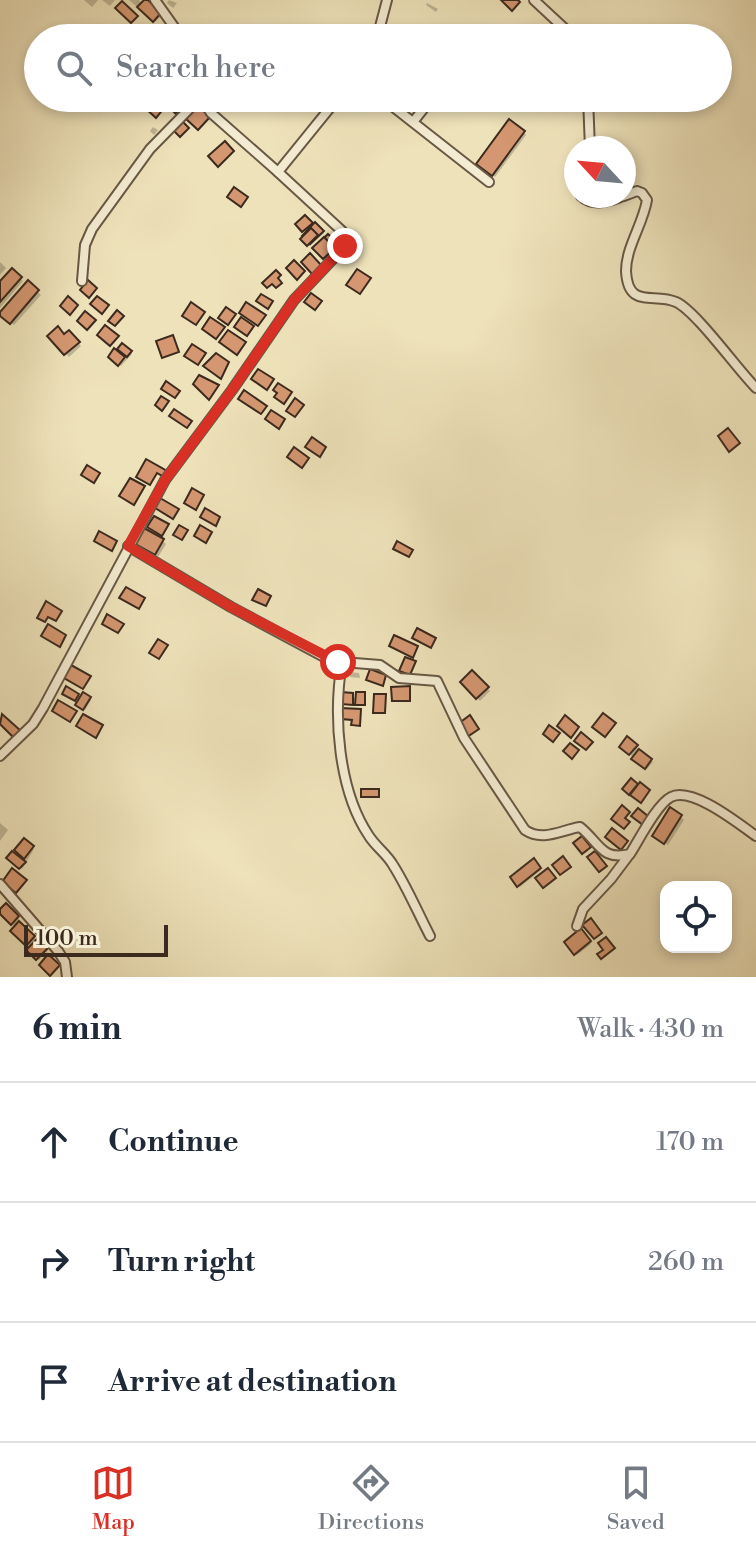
<!DOCTYPE html>
<meta charset="utf-8">
<style>
body{margin:0;font-family:"Libre Bodoni",serif;background:#f6f6f7;color:#1f2937}
.controls{position:absolute;right:24px;bottom:24px;display:grid;overflow:hidden;border-radius:16px;box-shadow:0 4px 12px #0003}
.controls button{width:72px;height:72px;display:grid;place-items:center;padding:0;border:0;border-bottom:2px solid #e0e1e3;background:#fff;color:#1f2937;font:40px sans-serif}
.compass{position:absolute;left:564px;top:136px;width:72px;height:72px;border-radius:50%;background:#fff;box-shadow:0 4px 12px #0003;rotate:296deg}
.scale{position:absolute;left:24px;bottom:20px;width:144px;box-sizing:border-box;padding-left:8px;border:4px solid #3c2a1e;border-top:0;font-size:22px;line-height:28px;white-space:nowrap;color:#3c2a1e;-webkit-text-stroke:6px #f4ecd2;paint-order:stroke}
.stop{position:absolute;width:24px;height:24px;margin:-18px;border:6px solid #d93025;border-radius:50%;background:#fff}
.stop.end{background:#d93025;border-color:#fff;box-shadow:0 2px 8px #0008}
.list{margin:0;padding:0;list-style:none}
h2{display:flex;justify-content:space-between;align-items:center;height:104px;margin:0;padding:0 32px;font-size:34px}
h2 small{font-size:26px;font-weight:400;color:#747a83}
.list li{display:grid;grid-template-columns:52px 1fr auto;gap:24px;align-items:center;box-sizing:border-box;height:120px;padding:0 32px;border-top:2px solid #e0e1e3}
.list b{display:block;font-size:30px;white-space:nowrap}
.list em{font-size:26px;font-style:normal;color:#747a83}
.icon{flex:none;width:44px;height:44px;fill:none;stroke:currentColor;stroke-width:2;stroke-linecap:round;stroke-linejoin:round}
.map{position:relative;flex:none;width:756px;height:977px;overflow:hidden}
.search{position:absolute;background:#fff;box-shadow:0 4px 12px #0003;left:24px;right:24px;top:24px;height:88px;display:flex;align-items:center;gap:20px;box-sizing:border-box;padding:0 28px;border-radius:44px;color:#747a83;font-size:30px}
.sheet{height:464px;background:#fff}
nav{display:flex;justify-content:space-around;align-items:center;box-sizing:border-box;height:112px;border-top:2px solid #e0e1e3;background:#fff;font-size:22px;color:#747a83}
nav a{display:grid;justify-items:center;gap:4px}
nav .on{color:#d93025}
.map>svg:first-child{display:block}
.shadow{fill:#0003}
.building{fill:#d49771;stroke:#3c2a1e;stroke-width:2}
.lines{fill:none;stroke-linecap:round;stroke-linejoin:round}
.street-casing{stroke:#685845;stroke-width:12}
.street{stroke:#f4ecd2;stroke-width:8}
.route{stroke:#d93025;stroke-width:10}
</style>
<div class="map">
<svg width="756" height="977" viewBox="0 0 756 977">
<rect width="100%" height="100%" fill="#eee2ba"/>
<filter id="stains"><feTurbulence type="fractalNoise" baseFrequency=".0025" numOctaves="4"/><feColorMatrix values="0 0 0 0 .2 0 0 0 0 .09 0 0 0 0 .02 0 0 0 .5 -.17"/></filter>
<radialGradient id="worn" r=".72"><stop offset=".6" stop-color="#630" stop-opacity="0"/><stop offset="1" stop-color="#630" stop-opacity=".3"/></radialGradient>
<!-- shadow -->
<g class="shadow">
<polygon points="84,0 98,0 92,7"/>
<polygon points="102,0 115,0 110,6"/>
<polygon points="129,0 139,0 143,4 146,1 161,16 155,22"/>
<polygon points="169,0 177,3 173,8 167,3"/>
<polygon points="427,3 438,9 436,12 426,5"/>
<polygon points="154,32 163,37 164,38 151,38"/>
<polygon points="75,98 108,98 101,111 87,102 86,104"/>
<polygon points="153,127 158,130 154,135 150,131"/>
<polygon points="524,132 526,135 495,177 481,166"/>
<polygon points="305,217 324,233 310,246 303,239 307,234 298,224"/>
<polygon points="0,262 6,268 0,275"/>
<polygon points="12,271 23,281 0,308 0,284"/>
<polygon points="28,283 41,295 14,325 1,314"/>
<polygon points="69,333 81,346 69,357 50,336 65,337"/>
<polygon points="122,345 132,354 121,366 110,357"/>
<polygon points="163,541 166,544 158,557 140,546"/>
<polygon points="350,672 359,673 360,678 350,677"/>
<polygon points="472,673 490,691 480,701 462,682"/>
<polygon points="364,694 365,706 359,705 354,700 354,706 343,704 352,695 357,700"/>
<polygon points="66,695 78,695 91,700 85,710"/>
<polygon points="627,739 653,762 647,769 621,747"/>
<polygon points="671,810 684,820 668,845 657,838"/>
<polygon points="0,823 8,830 0,841"/>
<polygon points="24,840 34,849 22,869 8,858"/>
<polygon points="533,861 541,870 520,887 512,878"/>
<polygon points="6,906 19,919 17,922 48,950 39,960 29,950 31,948 13,931 16,927 0,912"/>
<polygon points="581,931 591,944 577,955 567,942"/>
</g>
<!-- building -->
<g class="building">
<polygon points="144,0 148,0 161,13 153,22 137,7"/>
<polygon points="501,0 518,0 520,2 512,11"/>
<polygon points="122,1 138,16 131,23 115,8"/>
<polygon points="90,98 106,98 99,111 86,104"/>
<polygon points="111,98 123,98 116,109 107,105"/>
<polygon points="154,98 164,108 156,118 144,107"/>
<polygon points="160,98 187,98 189,101 176,114"/>
<polygon points="198,105 210,117 198,130 185,118"/>
<polygon points="509,119 525,131 492,176 476,164"/>
<polygon points="183,122 189,128 180,137 174,131"/>
<polygon points="225,141 234,151 218,167 208,156"/>
<polygon points="234,187 248,197 241,207 227,197"/>
<polygon points="305,215 313,223 302,232 295,224"/>
<polygon points="315,222 324,231 310,244 302,236"/>
<polygon points="311,228 318,235 307,246 300,239"/>
<polygon points="328,234 338,243 326,254 317,245"/>
<polygon points="324,237 335,248 323,259 312,248"/>
<polygon points="310,253 322,266 313,275 301,262"/>
<polygon points="294,260 305,271 297,280 286,268"/>
<polygon points="12,268 22,277 0,302 0,281"/>
<polygon points="357,269 371,278 360,294 346,285"/>
<polygon points="276,270 281,275 278,278 282,283 276,288 272,284 267,288 262,283"/>
<polygon points="28,280 39,290 10,324 0,316 0,312"/>
<polygon points="88,280 97,288 89,298 80,290"/>
<polygon points="311,293 322,301 315,310 304,302"/>
<polygon points="261,294 273,301 268,309 256,301"/>
<polygon points="68,296 78,305 70,315 60,306"/>
<polygon points="97,296 109,305 102,314 90,304"/>
<polygon points="191,302 205,312 196,325 182,316"/>
<polygon points="246,302 266,315 258,326 239,313"/>
<polygon points="226,307 236,314 228,325 218,318"/>
<polygon points="117,310 124,316 115,326 108,321"/>
<polygon points="85,311 96,320 87,330 77,321"/>
<polygon points="210,317 225,327 216,339 202,329"/>
<polygon points="241,317 254,326 247,336 234,327"/>
<polygon points="105,325 119,336 110,346 97,335"/>
<polygon points="58,326 64,334 69,330 80,342 64,355 47,336"/>
<polygon points="228,330 246,342 237,355 219,342"/>
<polygon points="173,335 179,352 162,358 156,341"/>
<polygon points="122,343 132,351 127,357 117,349"/>
<polygon points="192,344 206,353 198,365 184,356"/>
<polygon points="114,348 125,357 118,366 108,357"/>
<polygon points="216,353 229,362 221,379 203,366"/>
<polygon points="258,369 274,379 267,390 251,379"/>
<polygon points="199,375 219,385 209,400 193,384"/>
<polygon points="166,381 180,391 175,398 161,389"/>
<polygon points="278,383 292,392 284,404 274,397 277,393 273,390"/>
<polygon points="244,390 267,406 261,414 238,399"/>
<polygon points="161,396 169,401 162,411 155,405"/>
<polygon points="295,398 304,405 295,417 286,411"/>
<polygon points="174,409 192,421 187,428 169,416"/>
<polygon points="271,410 285,419 279,429 265,419"/>
<polygon points="728,428 740,443 729,452 718,436"/>
<polygon points="312,437 326,447 320,457 305,447"/>
<polygon points="294,447 309,458 302,468 287,457"/>
<polygon points="146,459 167,471 164,477 157,473 150,485 136,477"/>
<polygon points="87,465 100,473 94,483 81,475"/>
<polygon points="130,478 145,486 134,505 119,496"/>
<polygon points="192,488 204,495 196,510 184,503"/>
<polygon points="160,498 179,509 173,519 155,508"/>
<polygon points="205,508 220,517 216,526 200,517"/>
<polygon points="154,516 169,524 162,536 147,527"/>
<polygon points="179,525 188,530 182,540 173,535"/>
<polygon points="200,525 212,532 206,543 194,536"/>
<polygon points="144,528 164,539 155,555 135,544"/>
<polygon points="99,531 117,541 112,551 94,541"/>
<polygon points="397,541 413,550 409,557 393,549"/>
<polygon points="126,587 145,598 139,609 119,598"/>
<polygon points="258,589 271,596 266,606 252,600"/>
<polygon points="46,601 62,611 56,621 48,617 45,622 37,618"/>
<polygon points="107,614 124,624 118,633 102,624"/>
<polygon points="48,624 66,635 60,647 41,636"/>
<polygon points="417,628 436,638 431,648 412,638"/>
<polygon points="394,635 418,646 413,658 389,646"/>
<polygon points="158,639 168,645 159,659 149,653"/>
<polygon points="405,657 416,661 410,675 399,671"/>
<polygon points="71,665 91,676 83,689 64,678"/>
<polygon points="370,669 386,675 383,686 366,680"/>
<polygon points="472,670 489,687 476,699 460,682"/>
<polygon points="66,686 79,694 75,701 62,694"/>
<polygon points="410,686 410,701 392,701 391,687"/>
<polygon points="83,692 91,697 83,710 75,705"/>
<polygon points="341,692 353,693 353,705 341,704"/>
<polygon points="356,692 365,692 365,705 355,705"/>
<polygon points="374,694 386,694 385,713 373,713"/>
<polygon points="58,700 77,711 70,722 52,711"/>
<polygon points="341,708 361,709 360,726 351,725 352,720 341,719"/>
<polygon points="603,713 616,723 605,737 592,727"/>
<polygon points="2,714 21,731 14,738 0,724"/>
<polygon points="83,714 103,725 96,738 76,726"/>
<polygon points="470,715 479,729 467,737 458,724"/>
<polygon points="565,715 579,727 571,738 557,726"/>
<polygon points="549,725 560,733 553,742 543,734"/>
<polygon points="581,732 593,742 586,750 574,741"/>
<polygon points="627,736 638,745 629,755 619,747"/>
<polygon points="570,743 579,750 572,759 563,751"/>
<polygon points="639,749 652,759 645,769 631,759"/>
<polygon points="631,778 638,784 629,795 622,789"/>
<polygon points="640,782 650,790 641,803 630,795"/>
<rect x="361" y="789" width="18" height="8"/>
<polygon points="622,805 630,812 625,818 630,822 624,829 611,819"/>
<polygon points="670,807 682,815 664,844 652,836"/>
<polygon points="638,808 649,817 643,825 631,816"/>
<polygon points="612,828 628,841 621,850 605,837"/>
<polygon points="582,836 591,847 582,854 573,843"/>
<polygon points="24,838 34,846 24,859 14,850"/>
<polygon points="12,851 26,862 19,869 6,858"/>
<polygon points="595,851 607,866 599,872 587,857"/>
<polygon points="563,856 571,867 560,875 552,865"/>
<polygon points="534,858 541,868 517,887 510,877"/>
<polygon points="12,868 27,880 16,893 2,882"/>
<polygon points="548,868 556,878 543,888 535,878"/>
<polygon points="6,903 19,916 11,925 0,914 0,909"/>
<polygon points="591,918 602,933 594,939 582,925"/>
<polygon points="19,921 35,936 26,946 10,931"/>
<polygon points="581,928 591,941 574,955 564,942"/>
<polygon points="606,937 615,948 601,959 597,954 603,950 598,943"/>
<polygon points="38,938 48,948 36,960 26,950"/>
<polygon points="48,954 60,965 50,976 39,965"/>
</g>
<g class="lines">
<!-- street casing -->
<g class="street-casing">
<g id="street">
<polyline points="155,0 182,38"/>
<polyline points="534,0 564,28 568,38"/>
<polyline points="377,38 387,0"/>
<polyline points="201,98 211,113 278,172"/>
<polyline points="382,98 489,182"/>
<polyline points="588,98 590,148"/>
<polyline points="413,122 432,98"/>
<path d="M581 196C593 207 609 202 623 196"/>
<path d="M624 196 637 191 642 193 647 200C643 224 626 247 626 271 628 310 654 292 676 302 696 311 737 369 756 388"/>
<polyline points="82,281 85,245 92,229 150,149 200,98"/>
<path d="M128 546 231 607 326 658 342 662 380 665 399 678 437 681 464 738 525 830C543 842 561 830 580 827 600 843 601 861 630 854 639 840 657 804 671 797 692 786 739 824 756 836"/>
<path d="M342 662C333 715 338 790 369 836 376 847 387 854 393 865 407 887 418 913 430 936"/>
<polyline points="0,756 33,724 43,708 165,480 232,390 294,300 348,243 342,231 278,172 338,98"/>
<polyline points="0,884 58,951 65,962 67,977"/>
<polyline points="577,926 583,909 611,879 629,855"/>
</g>
</g>
<!-- street -->
<use href="#street" class="street"/>
</g>
<g class="lines">
<!-- route -->
<polyline class="route" points="338,662 231,607 128,546 165,480 232,390 294,300 345,246"/>
</g>
<rect width="100%" height="100%" filter="url(#stains)"/>
<rect width="100%" height="100%" fill="url(#worn)"/>
</svg>
<div class="controls">
<button><svg class="icon" aria-label="locate" viewBox="0 0 24 24"><circle cx="12" cy="12" r="6"/><path d="M12 2v4M12 18v4M2 12h4M18 12h4"/></svg></button>
</div>
<svg class="compass" viewBox="-18 -18 36 36"><path d="M0-13l5 13h-10z" fill="#e53935"/><path d="M0 13l5-13h-10z" fill="#747a83"/></svg>
<div class="scale">100 m</div>
<div class="stop" style="left:338px;top:662px"></div>
<div class="stop end" style="left:345px;top:246px"></div>
<div class="search"><svg class="icon" aria-label="search" viewBox="0 0 24 24"><circle cx="10" cy="10" r="6"/><path d="M15 15l6 6"/></svg>Search here</div>
</div>
<section class="sheet">
<h2>6 min<small>Walk · 430 m</small></h2>
<ul class="list">
<li><svg class="icon" aria-label="ahead" viewBox="0 0 24 24"><path d="M12 20V5M6 11l6-6 6 6"/></svg><div><b>Continue</b></div><em>170 m</em></li>
<li><svg class="icon" aria-label="right" viewBox="0 0 24 24"><path d="M7 20v-9h11M14 6l5 5-5 5"/></svg><div><b>Turn right</b></div><em>260 m</em></li>
<li><svg class="icon" aria-label="arrive" viewBox="0 0 24 24"><path d="M6 21V4h12l-3 4 3 4H6"/></svg><div><b>Arrive at destination</b></div></li>
</ul>
</section>
<nav>
<a class="on"><svg class="icon" aria-label="map" viewBox="0 0 24 24"><path d="M3 6l6-2 6 2 6-2v14l-6 2-6-2-6 2zM9 4v14M15 6v14"/></svg>Map</a>
<a><svg class="icon" aria-label="directions" viewBox="0 0 24 24"><path d="M12 3l9 9-9 9-9-9zM9 14v-3h6M13 9l2 2-2 2"/></svg>Directions</a>
<a><svg class="icon" aria-label="saved" viewBox="0 0 24 24"><path d="M7 4h10v16l-5-4-5 4z"/></svg>Saved</a>
</nav>
